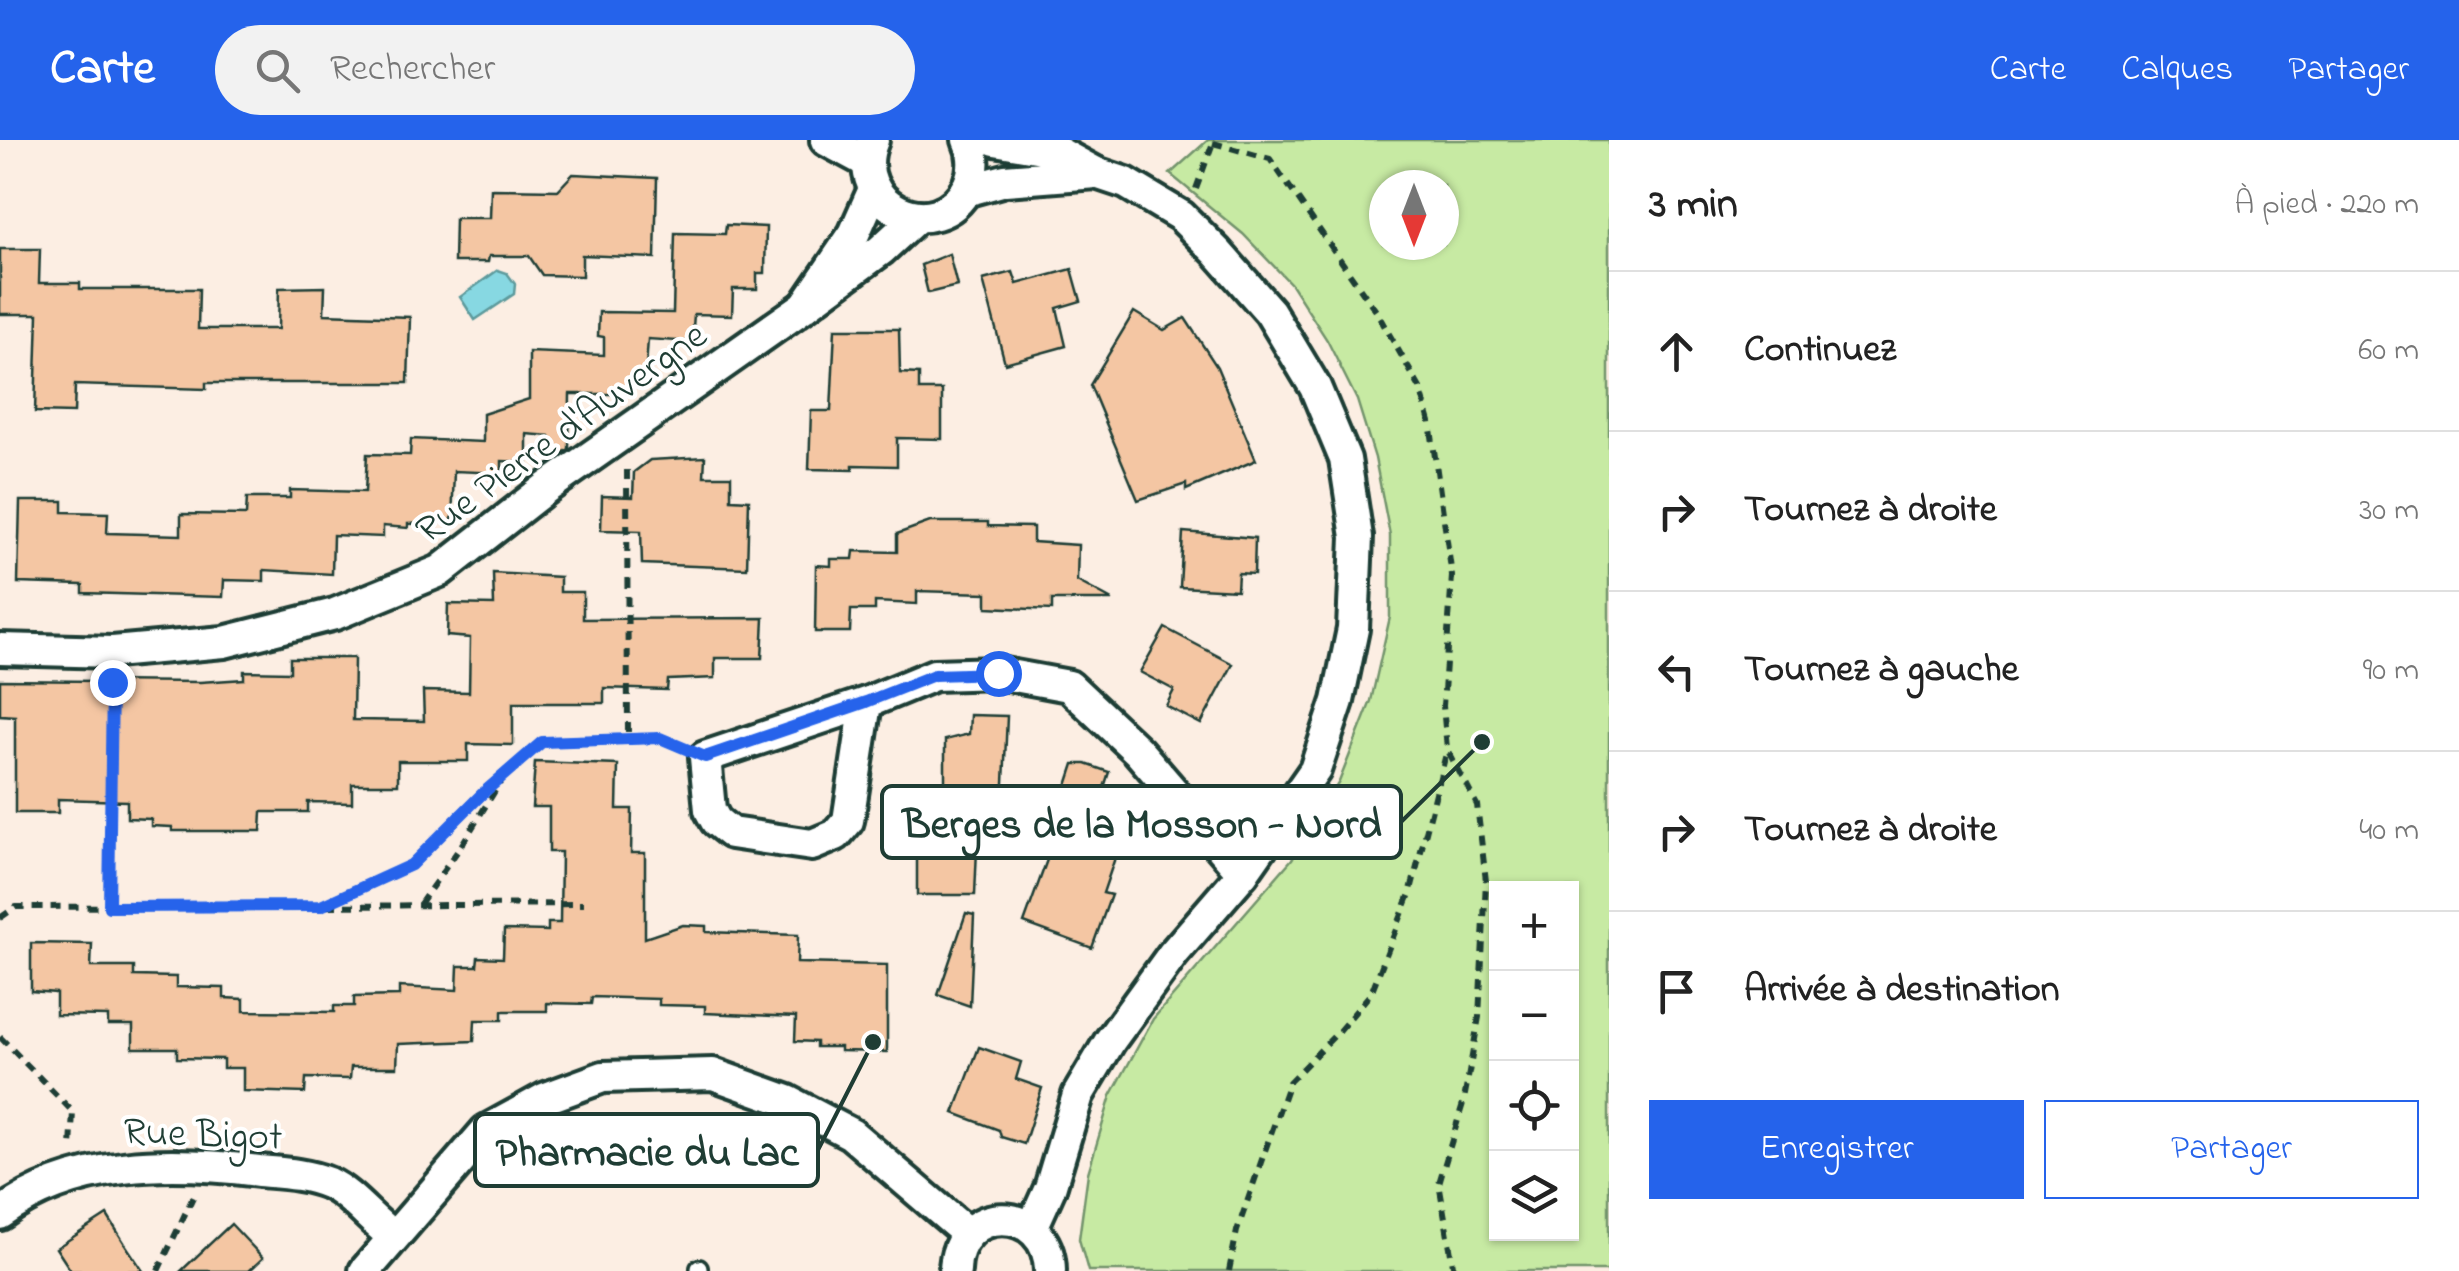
<!DOCTYPE html>
<html lang="fr">
<meta charset="utf-8">
<style>
body{margin:0;font-family:"Indie Flower",sans-serif;background:#f2f2f2;color:#222}
.controls{position:absolute;right:30px;bottom:30px;display:grid;overflow:hidden;border-radius:0px;box-shadow:0 2px 8px #0004}
.controls button{width:90px;height:90px;display:grid;place-items:center;padding:0;border:0;border-bottom:2px solid #e0e0e0;background:#fff;color:#222;font:50px sans-serif}
.compass{position:absolute;left:1369px;top:30px;width:90px;height:90px;border-radius:50%;background:#fff;box-shadow:0 2px 8px #0004;rotate:180deg}
.stop{position:absolute;width:30px;height:30px;margin:-22px;border:8px solid #2563eb;border-radius:50%;background:#fff}
.stop.end{background:#2563eb;border-color:#fff;box-shadow:0 2px 10px #0008}
.list{margin:0;padding:0;list-style:none}
h2{display:flex;justify-content:space-between;align-items:center;height:130px;margin:0;padding:0 40px;font-size:42px}
h2 small{font-size:32px;font-weight:400;color:#767676}
.list li{display:grid;grid-template-columns:65px 1fr auto;gap:30px;align-items:center;box-sizing:border-box;height:160px;padding:0 40px;border-top:2px solid #e0e0e0}
.list b{display:block;font-size:38px;white-space:nowrap}
.list em{font-size:32px;font-style:normal;color:#767676}
.actions{display:flex;gap:20px;padding:30px 40px}
.actions a{flex:1;padding:22px 0;border:2px solid #2563eb;border-radius:0px;text-align:center;font-size:35px;color:#2563eb}
.actions .main{background:#2563eb;color:#fff}
.icon{flex:none;width:55px;height:55px;fill:none;stroke:currentColor;stroke-width:2;stroke-linecap:round;stroke-linejoin:round}
.map{position:relative;flex:none;width:1609px;height:1131px;overflow:hidden}
header{display:flex;align-items:center;gap:60px;box-sizing:border-box;height:140px;padding:0 50px;background:#2563eb;color:#fff}
header strong{font-size:48px}
nav{display:flex;gap:55px;margin-inline-start:auto;font-size:35px}
.search{width:700px;height:90px;background:#f2f2f2;display:flex;align-items:center;gap:25px;box-sizing:border-box;padding:0 35px;border-radius:55px;color:#767676;font-size:38px}
main{display:flex}
aside{flex:1;background:#fff}
.map>svg:first-child{display:block}
.green{fill:#c7eaa3;stroke:#73946c;stroke-width:2.5;fill-rule:evenodd}
.water{fill:#87d8e2;stroke:#5d9a9c;stroke-width:2.5}
.building{fill:#f4c6a3;stroke:#1f3d34;stroke-width:2.5}
.lines{fill:none;stroke-linecap:round;stroke-linejoin:round}
.lane-casing{stroke:#1f3d34;stroke-width:22}
.street-casing{stroke:#1f3d34;stroke-width:38}
.path{stroke:#1f3d34;stroke-width:6;stroke-dasharray:10 8;stroke-linecap:butt}
.lane{stroke:#fff;stroke-width:15}
.street{stroke:#fff;stroke-width:30}
.route{stroke:#2563eb;stroke-width:12}
.labels{text-anchor:middle;stroke-width:8;stroke-linejoin:round;paint-order:stroke}
.street-label{font-size:40px;fill:#1f3d34;stroke:#fff}
.leader{fill:none;stroke:#1f3d34;stroke-width:4}
.callout-dot{fill:#1f3d34;stroke:#fff;stroke-width:4}
.callout{fill:#fff;stroke:#1f3d34;stroke-width:4}
.callout-label{font-size:42px;text-anchor:middle;font-weight:bold;fill:#1f3d34}
</style>
<header>
<strong>Carte</strong>
<div class="search"><svg class="icon" aria-label="search" viewBox="0 0 24 24"><circle cx="10" cy="10" r="6"/><path d="M15 15l6 6"/></svg>Rechercher</div>
<nav><a>Carte</a><a>Calques</a><a>Partager</a></nav>
</header>
<main>
<div class="map">
<svg width="1609" height="1131" viewBox="0 0 1609 1131">
<rect width="100%" height="100%" fill="#fceee3"/>
<filter id="ink" filterUnits="userSpaceOnUse"><feTurbulence type="fractalNoise" baseFrequency=".01" numOctaves="2"/><feDisplacementMap in="SourceGraphic" scale="20" xChannelSelector="R" yChannelSelector="G"/><feConvolveMatrix kernelMatrix="1 2 1 2 8 2 1 2 1" color-interpolation-filters="sRGB"/></filter>
<g filter="url(#ink)">
<!-- green -->
<path class="green" d="M1208 0H1609V1131H1088L1079 1099 1088 1033 1111 956 1153 879 1292 719 1339 642 1371 561 1390 477V395L1375 318 1357 260 1327 200 1291 144 1243 94 1170 34ZM1384 45H1444V105H1384ZM1496 748H1572V1094H1496Z"/>
<!-- water -->
<polygon class="water" points="498,130 507,133 515,144 514,154 475,180 460,157"/>
<!-- building -->
<g class="building">
<polygon points="573,34 657,38 655,118 582,115 582,136 542,135 529,116 489,116 488,122 454,122 455,78 490,78 491,49 558,50"/>
<polygon points="726,85 766,87 765,133 757,133 757,149 733,149 732,175 694,174 692,202 648,199 645,243 636,243 620,254 570,254 569,309 557,317 554,318 550,296 527,294 527,322 502,321 502,333 454,331 452,382 408,384 408,388 383,386 383,397 333,395 332,434 264,430 264,441 224,440 223,457 83,453 83,445 18,443 20,361 63,361 63,372 108,373 107,393 181,395 181,374 246,375 247,358 290,358 290,350 365,352 367,314 410,315 411,299 483,302 483,274 529,259 529,212 604,215 604,197 598,196 599,172 673,173 675,93 725,94"/>
<polygon points="0,109 40,109 39,143 80,143 80,149 199,149 198,189 278,189 279,148 325,147 324,174 410,177 408,243 206,243 206,249 75,245 74,273 35,272 38,174 0,174"/>
<polygon points="949,114 957,146 928,153 921,125"/>
<polygon points="1072,129 1081,161 1057,168 1066,206 1005,223 983,140 1013,132 1017,144"/>
<polygon points="1134,172 1164,190 1185,178 1217,227 1256,320 1186,350 1186,344 1138,360 1090,245"/>
<polygon points="835,189 899,189 900,233 919,234 919,250 942,250 942,299 897,298 897,326 853,325 853,330 809,329 811,271 831,271"/>
<polygon points="705,317 704,336 731,336 731,359 749,360 747,428 642,424 641,391 601,390 602,356 633,357 634,332 650,320"/>
<polygon points="930,382 988,382 988,386 1033,387 1033,402 1078,405 1077,441 1112,460 1052,460 1052,470 987,467 987,453 917,451 917,464 875,462 875,470 851,470 850,492 815,492 816,425 831,426 831,419 853,419 854,411 897,412 897,394"/>
<polygon points="1183,392 1255,398 1254,434 1238,433 1237,450 1180,447"/>
<polygon points="493,433 560,437 560,452 583,452 583,479 764,478 762,518 715,518 715,538 668,540 667,550 604,548 604,563 513,563 513,605 468,604 468,621 398,621 398,644 352,644 352,663 308,662 308,672 262,672 261,691 172,691 172,687 151,686 151,679 127,678 127,661 58,659 58,673 15,673 15,576 0,575 0,540 200,542 244,539 244,531 290,532 290,518 354,518 353,580 424,581 423,551 469,552 470,498 447,496 448,464 494,465"/>
<polygon points="1165,488 1233,524 1201,584 1166,566 1174,550 1140,532"/>
<polygon points="970,575 1007,576 1003,665 989,665 989,709 977,709 975,755 917,755 917,690 931,690 932,644 945,644 945,600 969,594"/>
<polygon points="535,622 618,625 617,669 632,669 631,713 645,713 645,798 683,785 706,786 706,792 798,795 797,823 887,825 887,912 840,911 840,907 816,907 816,902 795,901 796,877 705,873 705,866 659,865 659,859 592,857 591,864 547,863 547,871 502,871 502,880 475,880 474,901 398,904 397,927 351,927 350,939 306,938 305,953 243,951 243,928 223,928 223,919 177,918 177,908 133,908 133,885 108,885 108,876 56,875 56,853 31,851 31,803 92,804 91,827 134,827 134,836 176,837 176,847 224,848 224,858 244,859 244,871 334,872 334,866 354,866 354,857 399,856 399,847 457,850 458,826 477,826 478,817 503,818 504,790 548,791 548,783 560,783 561,712 549,712 549,667 532,667"/>
<polygon points="1074,624 1086,624 1109,632 1101,657 1132,668 1103,753 1111,755 1092,808 1024,783 1060,684 1055,682"/>
<polygon points="966,773 974,775 970,866 938,855"/>
<polygon points="979,907 1021,922 1016,939 1042,948 1024,1004 1001,997 999,990 954,973"/>
<polygon points="107,1075 125,1104 143,1131 71,1131 56,1108"/>
<polygon points="231,1084 263,1118 249,1131 181,1131"/>
</g>
<g class="lines">
<!-- lane casing -->
<g class="lane-casing">
<polyline id="lane" points="699,1131 699,1128"/>
</g>
<!-- street casing -->
<g class="street-casing">
<g id="street">
<polyline points="826,0 867,22"/>
<path d="M873 0C846 65 937 108 968 46 975 31 975 15 968 0"/>
<polyline points="874,49 854,94 805,166 881,110 918,76"/>
<polyline points="965,51 1005,40 1096,33 1054,10 995,0"/>
<polyline points="0,509 113,512 224,502 335,474 440,431 546,348 805,166"/>
<polyline points="866,563 848,681 836,695 812,705 731,693 716,681 710,670 705,617 866,563 934,535 998,533 1069,546 1138,611 1243,733"/>
<path d="M0 1074C75 1019 171 1020 259 1031 282 1033 306 1034 328 1043 353 1055 370 1080 393 1096"/>
<polyline points="1032,1088 1050,1048 1078,955 1110,901 1173,814 1243,733 1315,630 1338,561 1353,489 1357,397 1345,319 1315,247 1270,172 1217,112 1181,76 1126,43 1096,33"/>
<polyline points="365,1131 486,991 546,958 603,937 713,934 788,961 851,994 968,1094"/>
<path d="M955 1131C956 1062 1049 1062 1050 1131"/>
</g>
</g>
<!-- path -->
<g class="path">
<polyline points="1213,3 1270,19 1376,171 1420,248 1430,282 1452,436 1443,566 1447,609 1477,665 1486,741 1479,877 1464,960 1439,1043 1454,1131"/>
<polyline points="1196,49 1214,0"/>
<polyline points="627,330 628,599"/>
<polyline points="420,764 461,706 501,641"/>
<polyline points="327,766 584,764"/>
<polyline points="109,767 112,543"/>
<polyline points="0,778 16,767 321,766 411,725 481,654 542,601 660,598 676,604"/>
<polyline points="0,897 73,972 71,1007"/>
<polyline points="158,1131 193,1057"/>
<polyline points="1229,1131 1237,1091 1289,942 1339,891 1371,853 1410,754 1447,610"/>
</g>
<!-- lane -->
<use href="#lane" class="lane"/>
<!-- street -->
<use href="#street" class="street"/>
</g>
</g>
<g class="lines" filter="url(#ink)">
<!-- route -->
<polyline class="route" points="112,542 109,767 321,766 411,725 482,654 542,602 660,598 705,617 866,562 934,535 998,533"/>
</g>
<g class="labels">
<!-- street labels -->
<g class="street-label">
<text transform="translate(560 291) rotate(-36)" y="14">Rue Pierre d'Auvergne</text>
<text transform="translate(203 992) rotate(2)" y="14">Rue Bigot</text>
</g>
</g>
<!-- callouts -->
<path class="leader" d="M1482 602L1401 682M873 902L818 1010"/>
<g class="callout-dot">
<circle cx="1482" cy="602" r="10"/>
<circle cx="873" cy="902" r="10"/>
</g>
<g class="callout">
<rect x="882" y="646" width="519" height="72" rx="10"/>
<rect x="475" y="974" width="343" height="72" rx="10"/>
</g>
<g class="callout-label">
<text x="1142" y="697">Berges de la Mosson - Nord</text>
<text x="647" y="1025">Pharmacie du Lac</text>
</g>
</svg>
<div class="controls">
<button>+</button>
<button>−</button>
<button><svg class="icon" aria-label="locate" viewBox="0 0 24 24"><circle cx="12" cy="12" r="6"/><path d="M12 2v4M12 18v4M2 12h4M18 12h4"/></svg></button>
<button><svg class="icon" aria-label="layers" viewBox="0 0 24 24"><path d="M12 4l9 5-9 5-9-5zM3 14l9 5 9-5"/></svg></button>
</div>
<svg class="compass" viewBox="-18 -18 36 36"><path d="M0-13l5 13h-10z" fill="#e53935"/><path d="M0 13l5-13h-10z" fill="#767676"/></svg>
<div class="stop" style="left:998px;top:533px"></div>
<div class="stop end" style="left:112px;top:542px"></div>
</div>
<aside>
<h2>3 min<small>À pied · 220 m</small></h2>
<ul class="list">
<li><svg class="icon" aria-label="ahead" viewBox="0 0 24 24"><path d="M12 20V5M6 11l6-6 6 6"/></svg><div><b>Continuez</b></div><em>60 m</em></li>
<li><svg class="icon" aria-label="right" viewBox="0 0 24 24"><path d="M7 20v-9h11M14 6l5 5-5 5"/></svg><div><b>Tournez à droite</b></div><em>30 m</em></li>
<li><svg class="icon" aria-label="left" viewBox="0 0 24 24"><path d="M17 20v-9H6M10 6l-5 5 5 5"/></svg><div><b>Tournez à gauche</b></div><em>90 m</em></li>
<li><svg class="icon" aria-label="right" viewBox="0 0 24 24"><path d="M7 20v-9h11M14 6l5 5-5 5"/></svg><div><b>Tournez à droite</b></div><em>40 m</em></li>
<li><svg class="icon" aria-label="arrive" viewBox="0 0 24 24"><path d="M6 21V4h12l-3 4 3 4H6"/></svg><div><b>Arrivée à destination</b></div></li>
</ul>
<div class="actions"><a class="main">Enregistrer</a><a>Partager</a></div>
</aside>
</main>
